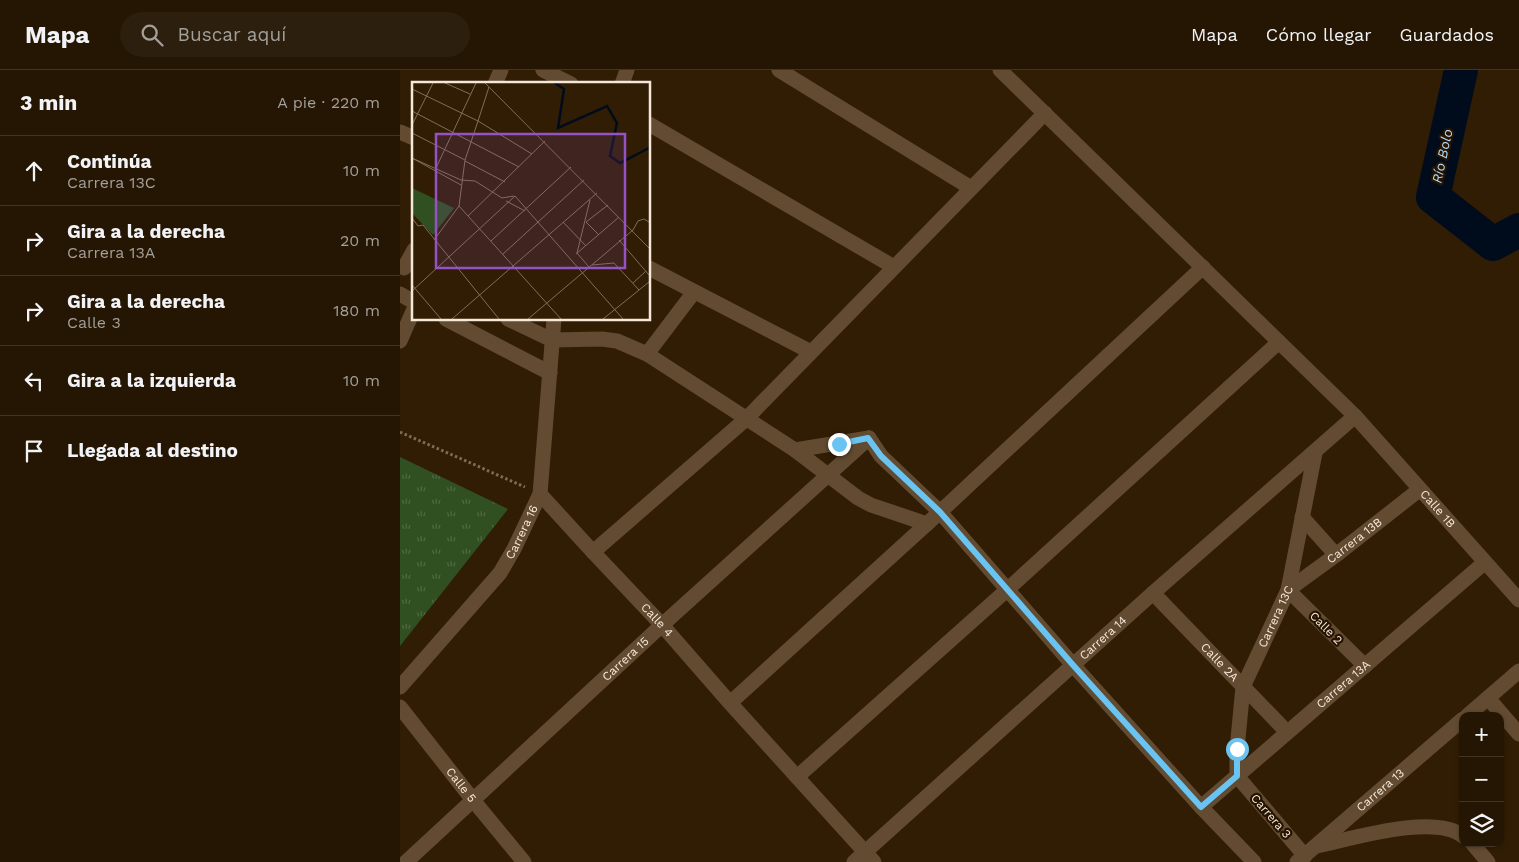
<!DOCTYPE html>
<html lang="es">
<meta charset="utf-8">
<style>
body{margin:0;font-family:"Work Sans",sans-serif;background:#2d1f0d;color:#f1f3f6}
.controls{position:absolute;right:15px;bottom:15px;display:grid;overflow:hidden;border-radius:10px;box-shadow:0 1px 4px #0004}
.controls button{width:45px;height:45px;display:grid;place-items:center;padding:0;border:0;border-bottom:1px solid #423525;background:#251603;color:#f1f3f6;font:25px sans-serif}
.stop{position:absolute;width:15px;height:15px;margin:-11px;border:4px solid #69c4f1;border-radius:50%;background:#fff}
.stop.end{background:#69c4f1;border-color:#fff;box-shadow:0 1px 5px #0008}
.list{margin:0;padding:0;list-style:none}
h2{display:flex;justify-content:space-between;align-items:center;height:65px;margin:0;padding:0 20px;font-size:21px}
h2 small{font-size:16px;font-weight:400;color:#a39f9a}
.list li{display:grid;grid-template-columns:32px 1fr auto;gap:15px;align-items:center;box-sizing:border-box;height:70px;padding:0 20px;border-top:1px solid #423525}
.list b{display:block;font-size:19px;white-space:nowrap}
.list p{margin:0;font-size:16px;white-space:nowrap;color:#a39f9a}
.list em{font-size:16px;font-style:normal;color:#a39f9a}
.icon{flex:none;width:28px;height:28px;fill:none;stroke:currentColor;stroke-width:2;stroke-linecap:round;stroke-linejoin:round}
.map{position:relative;flex:none;width:1119px;height:792px;overflow:hidden}
header{display:flex;align-items:center;gap:30px;box-sizing:border-box;height:70px;padding:0 25px;background:#251603;border-bottom:1px solid #423525}
header strong{font-size:24px}
nav{display:flex;gap:28px;margin-inline-start:auto;font-size:18px}
.search{width:350px;height:45px;background:#2d1f0d;display:flex;align-items:center;gap:12px;box-sizing:border-box;padding:0 18px;border-radius:28px;color:#a39f9a;font-size:19px}
main{display:flex}
aside{flex:1;background:#251603}
.map>svg:first-child{display:block}
.park{fill:url(#park-tufts)}
.lines{fill:none;stroke-linecap:round;stroke-linejoin:round}
.river{stroke:#000c1c;stroke-width:34}
.path{stroke:#7e6c57;stroke-width:3;stroke-dasharray:2.5 2.5;stroke-linecap:butt}
.pedestrian{stroke:#624b31;stroke-width:15}
.minor{stroke:#624b31;stroke-width:15}
.tertiary{stroke:#624b31;stroke-width:15}
.route{stroke:#69c4f1;stroke-width:6}
.labels{text-anchor:middle;stroke-width:4.5;stroke-linejoin:round;paint-order:stroke}
.street-label{font-size:12px;fill:#f6e8d9;stroke:#271400}
.water-label{font-size:14px;font-style:italic;fill:#b2daf7;stroke:#271400}
.inset-river{fill:none;stroke:#000c1c;stroke-width:2.5}
.inset-road{fill:none;stroke:#806e59;stroke-width:1}
.view{fill:#9452c4;fill-opacity:0.15;stroke:#9452c4;stroke-width:2.5}
.inset-edge{fill:none;stroke:#f6e8d9;stroke-width:2.5}
</style>
<header>
<strong>Mapa</strong>
<div class="search"><svg class="icon" aria-label="search" viewBox="0 0 24 24"><circle cx="10" cy="10" r="6"/><path d="M15 15l6 6"/></svg>Buscar aquí</div>
<nav><a>Mapa</a><a>Cómo llegar</a><a>Guardados</a></nav>
</header>
<main>
<aside>
<h2>3 min<small>A pie · 220 m</small></h2>
<ul class="list">
<li><svg class="icon" aria-label="ahead" viewBox="0 0 24 24"><path d="M12 20V5M6 11l6-6 6 6"/></svg><div><b>Continúa</b><p>Carrera 13C</p></div><em>10 m</em></li>
<li><svg class="icon" aria-label="right" viewBox="0 0 24 24"><path d="M7 20v-9h11M14 6l5 5-5 5"/></svg><div><b>Gira a la derecha</b><p>Carrera 13A</p></div><em>20 m</em></li>
<li><svg class="icon" aria-label="right" viewBox="0 0 24 24"><path d="M7 20v-9h11M14 6l5 5-5 5"/></svg><div><b>Gira a la derecha</b><p>Calle 3</p></div><em>180 m</em></li>
<li><svg class="icon" aria-label="left" viewBox="0 0 24 24"><path d="M17 20v-9H6M10 6l-5 5 5 5"/></svg><div><b>Gira a la izquierda</b></div><em>10 m</em></li>
<li><svg class="icon" aria-label="arrive" viewBox="0 0 24 24"><path d="M6 21V4h12l-3 4 3 4H6"/></svg><div><b>Llegada al destino</b></div></li>
</ul>
</aside>
<div class="map">
<svg width="1119" height="792" viewBox="0 0 1119 792">
<defs>
<pattern id="park-tufts" width="24" height="20" patternUnits="userSpaceOnUse" patternTransform="scale(1.25)"><rect width="24" height="20" fill="#315022"/><path d="M3 7l-1-3M5 7V3M7 7l1-3M15 17l-1-3M17 17v-4M19 17l1-3" fill="none" stroke="#4f6942"/></pattern>
</defs>
<rect width="100%" height="100%" fill="#311d04"/>
<!-- park -->
<polygon class="park" points="0,387 108,439 0,576"/>
<g class="lines">
<!-- river -->
<polyline class="river" points="1061,0 1033,127 1093,174 1119,160"/>
<!-- path -->
<polyline class="path" points="0,362 125,417"/>
<!-- pedestrian -->
<polyline class="pedestrian" points="0,271 14,239"/>
<!-- minor -->
<g class="minor">
<polyline points="143,0 171,14"/>
<polyline points="379,0 571,118"/>
<path id="s1" d="M600 0 955 346 1119 530"/>
<polyline points="95,14 101,0"/>
<polyline points="222,14 227,0"/>
<polyline points="249,54 494,197"/>
<polyline points="0,62 14,68"/>
<polyline points="4,198 14,180"/>
<polyline points="249,198 411,282"/>
<polyline points="0,224 14,232"/>
<polyline points="46,249 150,303"/>
<polyline points="108,249 152,270 202,269 217,271 247,284 395,380 469,368"/>
<polyline points="247,284 294,222"/>
<polyline points="469,368 481,386 540,442 673,595 801,737 854,792"/>
<polyline points="395,380 458,428 471,435 527,454"/>
<path id="s2" d="M140 424 193 482 262 555 330 633 474 792"/>
<polyline points="902,447 936,485"/>
<polyline points="193,482 346,349 645,43"/>
<path id="s3" d="M753 523 887 662"/>
<path id="s4" d="M965 596 888 520 936 485 1019 420"/>
<path id="s5" d="M0 617 100 503 114 479 140 424 154 249"/>
<polyline points="1088,628 1119,664"/>
<polyline points="330,633 540,442 803,197"/>
<polyline points="1067,646 1119,601"/>
<polyline points="397,707 608,519 879,272"/>
<path id="s6" d="M801 737 1084 493"/>
<polyline points="1072,773 1088,792"/>
<path d="M917 776C951 769 1034 743 1063 766"/>
<path id="s7" d="M905 786 837 706V679L843 617 888 520 915 383"/>
<path id="s8" d="M6 792 262 555 469 368"/>
<path id="s9" d="M454 792 753 523 955 346"/>
<path id="s10" d="M897 792 1063 649"/>
</g>
<!-- tertiary -->
<path class="tertiary" id="s11" d="M0 637 73 730 124 792"/>
</g>
<g class="lines">
<!-- route -->
<polyline class="route" points="439,374 468,368 481,386 540,442 673,595 801,737 837,706 837,679"/>
</g>
<g class="labels">
<!-- street labels -->
<g class="street-label">
<text dy="4" stroke="none"><textPath href="#s1" startOffset="620">Calle 1B</textPath></text>
<text dy="4" stroke="none"><textPath href="#s5" startOffset="198">Carrera 16</textPath></text>
<text dy="4" stroke="none"><textPath href="#s4" startOffset="191">Carrera 13B</textPath></text>
<text dy="4" stroke="none"><textPath href="#s7" startOffset="272">Carrera 13C</textPath></text>
<text dy="4" stroke="none"><textPath href="#s2" startOffset="172">Calle 4</textPath></text>
<text transform="translate(926 558) rotate(45)" y="4">Calle 2</text>
<text dy="4" stroke="none"><textPath href="#s9" startOffset="335">Carrera 14</textPath></text>
<text dy="4" stroke="none"><textPath href="#s8" startOffset="299">Carrera 15</textPath></text>
<text dy="4" stroke="none"><textPath href="#s3" startOffset="96">Calle 2A</textPath></text>
<text dy="4" stroke="none"><textPath href="#s6" startOffset="188">Carrera 13A</textPath></text>
<text dy="4" stroke="none"><textPath href="#s11" startOffset="99">Calle 5</textPath></text>
<text dy="4" stroke="none"><textPath href="#s10" startOffset="110">Carrera 13</textPath></text>
<text transform="translate(871 746) rotate(49)" y="4">Carrera 3</text>
</g>
<!-- water labels -->
<g class="water-label">
<text transform="translate(1042 86) rotate(-78)" y="5">Río Bolo</text>
</g>
</g>
<!-- overview -->
<g transform="translate(12 12)">
<rect width="238" height="238" fill="#311d04"/>
<path d="M0 106 42 126 21 153 0 131Z" fill="#315022"/>
<path class="inset-river" d="M143 1 152 7 146 46 195 24 205 41 198 74 208 81 237 66"/>
<path class="inset-road" d="M33 1 58 12M73 1 237 166M77 5 66 39 120 72M0 7 66 39 53 78M0 29 107 85M0 43 21 1M0 51 53 78 47 124 22 158M0 76 49 98 63 99 90 116 102 114M0 76 49 103M53 79 93 100M24 86 64 1M103 114 211 237M94 119 113 129M47 124 149 237M56 134 133 59M0 136 6 144 11 143 87 237M151 140 174 164M187 153 174 140 196 123M207 158 237 193M79 159 159 85M91 172 172 98M164 172 207 135M180 183 202 181 227 208M177 185 165 171 178 118M221 201 234 189M0 203 29 237M0 209 103 114M40 237 185 111M116 237 221 148 226 139 232 137 237 140M191 237 237 200"/>
<path class="view" d="M24 52H213V186H24Z"/>
<rect width="238" height="238" class="inset-edge"/>
</g>
</svg>
<div class="controls">
<button>+</button>
<button>−</button>
<button><svg class="icon" aria-label="layers" viewBox="0 0 24 24"><path d="M12 4l9 5-9 5-9-5zM3 14l9 5 9-5"/></svg></button>
</div>
<div class="stop" style="left:837px;top:679px"></div>
<div class="stop end" style="left:439px;top:374px"></div>
</div>
</main>
